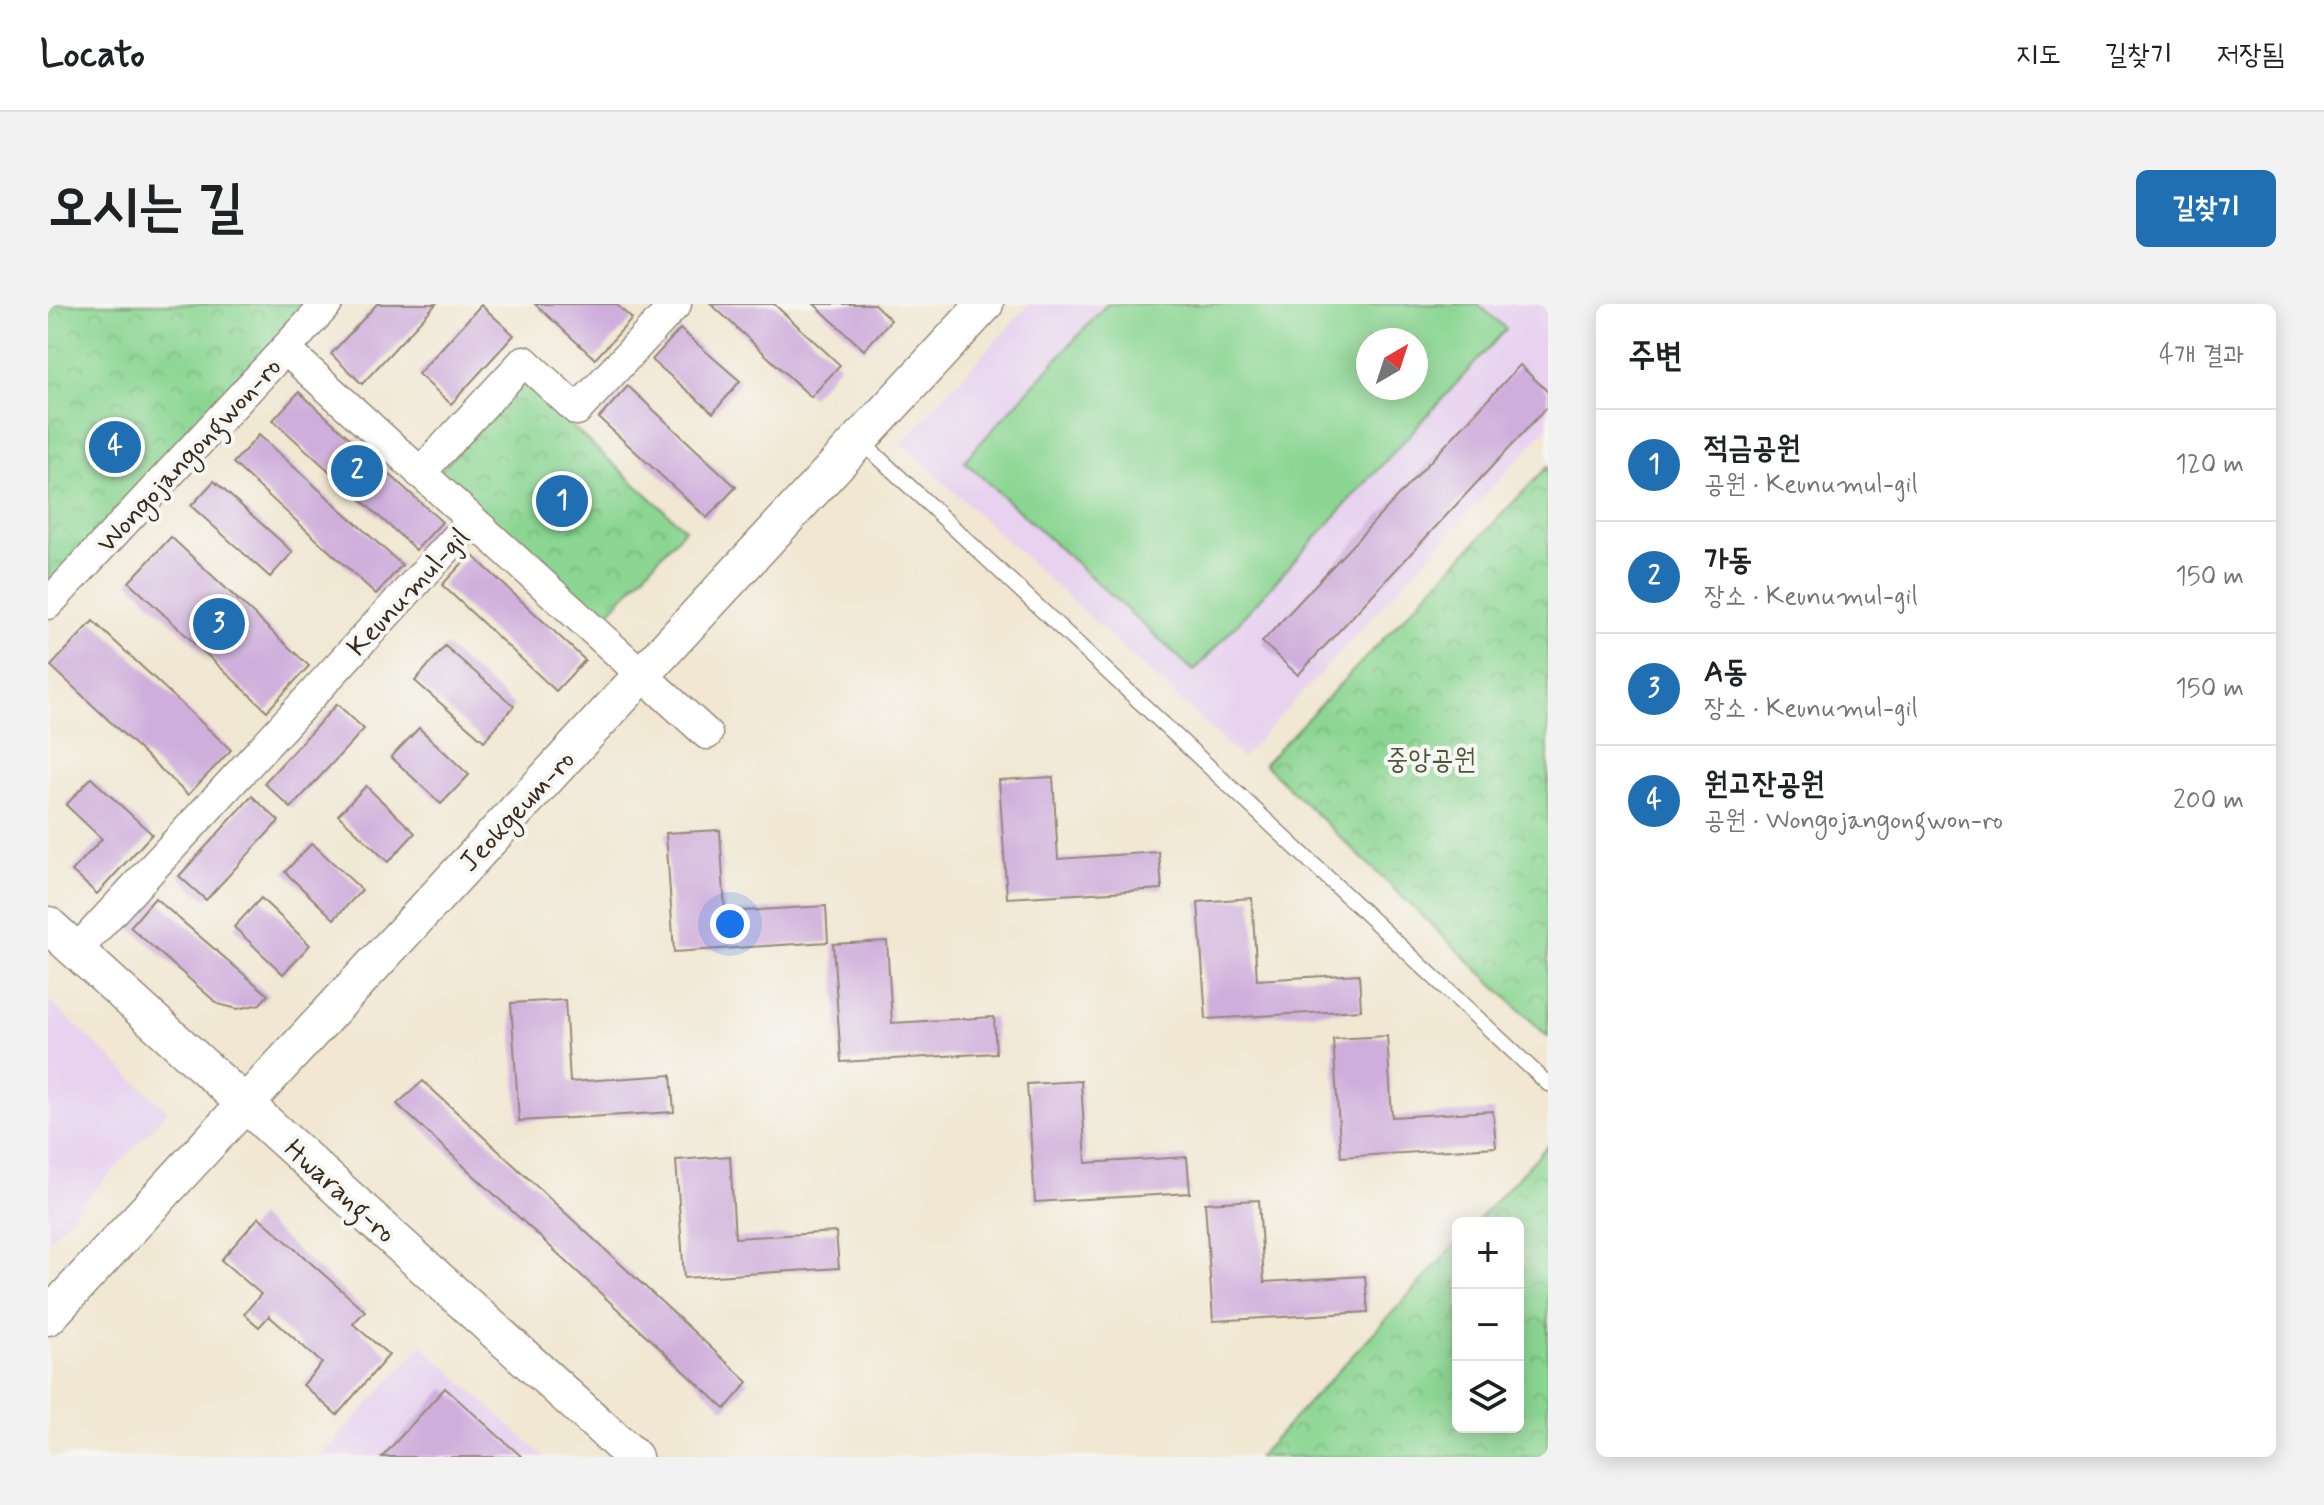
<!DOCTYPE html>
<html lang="ko">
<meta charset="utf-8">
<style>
body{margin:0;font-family:Mynerve,"Poor Story",sans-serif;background:#f2f2f2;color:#202124}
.controls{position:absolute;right:24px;bottom:24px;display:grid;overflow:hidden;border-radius:12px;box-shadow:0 4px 20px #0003}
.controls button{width:72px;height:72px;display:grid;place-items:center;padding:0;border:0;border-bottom:2px solid #e0e0e0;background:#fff;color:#202124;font:40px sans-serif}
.compass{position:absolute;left:1308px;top:24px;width:72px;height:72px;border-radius:50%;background:#fff;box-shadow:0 4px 20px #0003;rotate:39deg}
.you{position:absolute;left:682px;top:620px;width:28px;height:28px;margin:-20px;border:6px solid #fff;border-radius:50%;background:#1a73e8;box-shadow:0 0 0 12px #1a73e833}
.badge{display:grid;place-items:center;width:52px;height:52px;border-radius:50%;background:#1f6fb2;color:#fff;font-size:26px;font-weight:700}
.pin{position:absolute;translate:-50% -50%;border:4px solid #fff;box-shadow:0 2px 8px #0006}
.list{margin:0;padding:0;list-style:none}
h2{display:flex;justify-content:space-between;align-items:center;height:104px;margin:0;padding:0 32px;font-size:34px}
h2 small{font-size:26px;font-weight:400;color:#757577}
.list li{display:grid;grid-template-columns:52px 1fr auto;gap:24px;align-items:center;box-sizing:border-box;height:112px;padding:0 32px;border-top:2px solid #e0e0e0}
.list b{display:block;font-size:30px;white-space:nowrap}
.list p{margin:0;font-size:26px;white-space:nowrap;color:#757577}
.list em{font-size:26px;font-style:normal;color:#757577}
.icon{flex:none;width:44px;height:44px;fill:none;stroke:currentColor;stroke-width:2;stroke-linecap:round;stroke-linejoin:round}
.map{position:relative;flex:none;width:1500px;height:1153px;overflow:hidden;border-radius:12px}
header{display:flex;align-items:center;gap:48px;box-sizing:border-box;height:112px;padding:0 40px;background:#fff;border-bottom:2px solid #e0e0e0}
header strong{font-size:38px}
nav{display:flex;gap:44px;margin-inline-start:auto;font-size:28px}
.intro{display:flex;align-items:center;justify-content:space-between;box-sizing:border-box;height:192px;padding:0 48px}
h1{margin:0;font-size:56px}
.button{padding:20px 36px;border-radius:12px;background:#1f6fb2;color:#fff;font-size:28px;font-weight:700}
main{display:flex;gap:48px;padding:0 48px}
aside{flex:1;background:#fff;border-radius:12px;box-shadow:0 4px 20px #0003}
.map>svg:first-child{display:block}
.built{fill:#e7d2ef;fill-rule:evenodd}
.grass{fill:#8bd692;stroke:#638058;stroke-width:2;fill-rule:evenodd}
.park{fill:url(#park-crowns);stroke:#638058;stroke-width:2}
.building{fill:#cfaedb}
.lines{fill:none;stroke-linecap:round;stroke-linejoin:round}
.service-casing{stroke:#968878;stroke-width:17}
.minor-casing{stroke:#968878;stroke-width:33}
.tertiary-casing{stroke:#968878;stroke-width:39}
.service{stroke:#fff;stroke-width:14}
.minor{stroke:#fff;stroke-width:30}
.tertiary{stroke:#fff;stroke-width:36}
.labels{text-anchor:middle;stroke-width:8;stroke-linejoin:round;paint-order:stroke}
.street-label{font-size:28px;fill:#3b2a1e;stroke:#f6f6f2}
.park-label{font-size:28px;fill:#4f553b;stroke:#f6f6f2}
</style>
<header>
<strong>Locato</strong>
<nav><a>지도</a><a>길찾기</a><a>저장됨</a></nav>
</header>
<div class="intro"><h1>오시는 길</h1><a class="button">길찾기</a></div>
<main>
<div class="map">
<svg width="1500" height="1153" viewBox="0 0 1500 1153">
<defs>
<pattern id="park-crowns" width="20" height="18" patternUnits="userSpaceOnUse" patternTransform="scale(2)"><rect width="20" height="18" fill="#8bd692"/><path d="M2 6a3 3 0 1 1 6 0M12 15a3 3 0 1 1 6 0" fill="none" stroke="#79b87d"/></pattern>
</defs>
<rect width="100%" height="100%" fill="#f6f6f2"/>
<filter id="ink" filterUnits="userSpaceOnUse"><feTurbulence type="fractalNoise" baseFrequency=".0125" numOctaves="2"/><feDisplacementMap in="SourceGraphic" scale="16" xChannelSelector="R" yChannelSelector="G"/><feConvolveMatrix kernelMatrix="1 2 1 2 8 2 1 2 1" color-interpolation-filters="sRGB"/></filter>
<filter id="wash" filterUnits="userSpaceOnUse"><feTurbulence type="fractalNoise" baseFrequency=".006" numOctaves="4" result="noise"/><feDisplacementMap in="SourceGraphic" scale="32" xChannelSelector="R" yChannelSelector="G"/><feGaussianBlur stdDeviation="1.8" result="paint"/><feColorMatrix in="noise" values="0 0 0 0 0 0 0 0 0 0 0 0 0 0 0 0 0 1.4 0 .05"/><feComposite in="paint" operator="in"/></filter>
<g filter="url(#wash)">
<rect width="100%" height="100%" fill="#f1e7d2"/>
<!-- built -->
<g class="built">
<path d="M982 0H1500V123L1194 454 853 139ZM1320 36H1368V84H1320Z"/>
<polygon points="0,696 120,807 0,937"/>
<polygon points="374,1041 496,1153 272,1153"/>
</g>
<!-- grass -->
<path class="grass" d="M1059 0H1430L1458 25 1146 367 916 157ZM1320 36H1368V84H1320Z"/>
<!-- park -->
<g class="park">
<polygon points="0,0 267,0 0,286"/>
<polygon points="474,77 637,225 554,316 391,168"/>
<polygon points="1500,162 1500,733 1216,460"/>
<polygon points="1500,841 1500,1153 1210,1153 1410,938 1410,1123 1470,1123 1470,919 1427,919"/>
</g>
<g id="blocks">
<!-- building -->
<g class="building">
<polygon points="329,0 388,0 314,80 283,50"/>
<polygon points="487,0 568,0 584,15 547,55"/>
<polygon points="663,0 726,0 792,61 763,93"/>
<polygon points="766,0 826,0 843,16 816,46"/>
<polygon points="433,1 466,31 403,100 370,70"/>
<polygon points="632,25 692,77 665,109 604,56"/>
<polygon points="1472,61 1500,88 1500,102 1250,371 1214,338"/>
<polygon points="580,82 688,183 659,214 551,114"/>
<polygon points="251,88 394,218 368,246 225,116"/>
<polygon points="211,131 354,261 328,290 185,159"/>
<polygon points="166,177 245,248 222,273 143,202"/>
<polygon points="123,233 261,362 219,407 81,278"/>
<polygon points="423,250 537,356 508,387 394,281"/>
<polygon points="45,317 183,446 140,491 3,362"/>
<polygon points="397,342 466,402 436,437 367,377"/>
<polygon points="289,400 316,425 243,504 216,479"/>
<polygon points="371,424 421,471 393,500 343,453"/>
<polygon points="1005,473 1010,555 1111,548 1114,585 959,594 951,476"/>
<polygon points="43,474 104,530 49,590 24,567 54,535 18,501"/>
<polygon points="318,482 367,529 340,558 290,511"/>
<polygon points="204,492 231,517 158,596 131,572"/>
<polygon points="672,526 677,608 778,602 780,638 626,648 618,529"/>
<polygon points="264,539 314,586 286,615 237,568"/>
<polygon points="107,594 220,691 212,700 190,705 170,700 82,623"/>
<polygon points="213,594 262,641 235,670 186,623"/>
<polygon points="1204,594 1209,676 1311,670 1313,706 1158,715 1150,598"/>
<polygon points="839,637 844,719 946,713 948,749 793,758 785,640"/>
<polygon points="517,696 522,778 623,771 626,808 471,817 463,699"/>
<polygon points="1339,732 1344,813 1445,807 1448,843 1293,853 1285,735"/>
<polygon points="375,777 700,1078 677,1105 349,800"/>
<polygon points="1033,777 1038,859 1139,853 1142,889 987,898 979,780"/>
<polygon points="682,852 687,934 788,928 791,964 636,974 628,856"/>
<polygon points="1211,896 1216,978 1317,972 1320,1008 1165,1017 1157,899"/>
<polygon points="211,913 317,1007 305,1020 341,1051 289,1111 255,1081 274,1059 221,1012 211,1023 196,1010 213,990 173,956"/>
<polygon points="397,1084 474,1153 334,1153"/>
</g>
</g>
</g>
<g filter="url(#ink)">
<use href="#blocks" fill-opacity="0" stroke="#968878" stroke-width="2"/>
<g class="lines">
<!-- service casing -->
<g class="service-casing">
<polyline id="service" points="813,137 1500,780"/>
</g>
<!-- minor casing -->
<g class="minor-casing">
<g id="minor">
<polyline points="237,45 659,430"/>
<polyline points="372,169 476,57 529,106 628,0"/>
<polyline points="0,300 279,0"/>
<polyline points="28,647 424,217"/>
</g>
</g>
<!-- tertiary casing -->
<g class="tertiary-casing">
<g id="tertiary">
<polyline points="0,621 586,1153"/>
<polyline points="0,1013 937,0"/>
</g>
</g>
<!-- service -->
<use href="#service" class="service"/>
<!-- minor -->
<use href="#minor" class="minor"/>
<!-- tertiary -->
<use href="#tertiary" class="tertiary"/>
</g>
</g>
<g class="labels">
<!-- street labels -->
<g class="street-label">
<text transform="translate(140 150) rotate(-47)" y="10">Wongojangongwon-ro</text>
<text transform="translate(359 287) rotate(-47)" y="10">Keunumul-gil</text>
<text transform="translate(468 506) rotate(-47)" y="10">Jeokgeum-ro</text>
<text transform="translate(293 886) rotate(42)" y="10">Hwarang-ro</text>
</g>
<!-- park labels -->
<g class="park-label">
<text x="1383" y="464">중앙공원</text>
</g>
</g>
</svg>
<div class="controls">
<button>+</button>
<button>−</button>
<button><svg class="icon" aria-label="layers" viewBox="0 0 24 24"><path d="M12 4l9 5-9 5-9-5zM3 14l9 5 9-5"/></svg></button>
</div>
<svg class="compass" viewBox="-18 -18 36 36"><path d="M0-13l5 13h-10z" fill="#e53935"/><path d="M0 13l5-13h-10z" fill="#757577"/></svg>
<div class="you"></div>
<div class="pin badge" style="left:514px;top:197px">1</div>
<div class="pin badge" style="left:309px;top:167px">2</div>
<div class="pin badge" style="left:171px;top:320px">3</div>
<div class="pin badge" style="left:67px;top:143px">4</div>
</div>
<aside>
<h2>주변<small>4개 결과</small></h2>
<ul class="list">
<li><span class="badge">1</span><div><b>적금공원</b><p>공원 · Keunumul-gil</p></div><em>120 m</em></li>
<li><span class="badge">2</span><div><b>가동</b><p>장소 · Keunumul-gil</p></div><em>150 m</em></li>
<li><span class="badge">3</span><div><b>A동</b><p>장소 · Keunumul-gil</p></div><em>150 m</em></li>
<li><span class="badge">4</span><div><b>원고잔공원</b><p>공원 · Wongojangongwon-ro</p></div><em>200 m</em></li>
</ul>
</aside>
</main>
